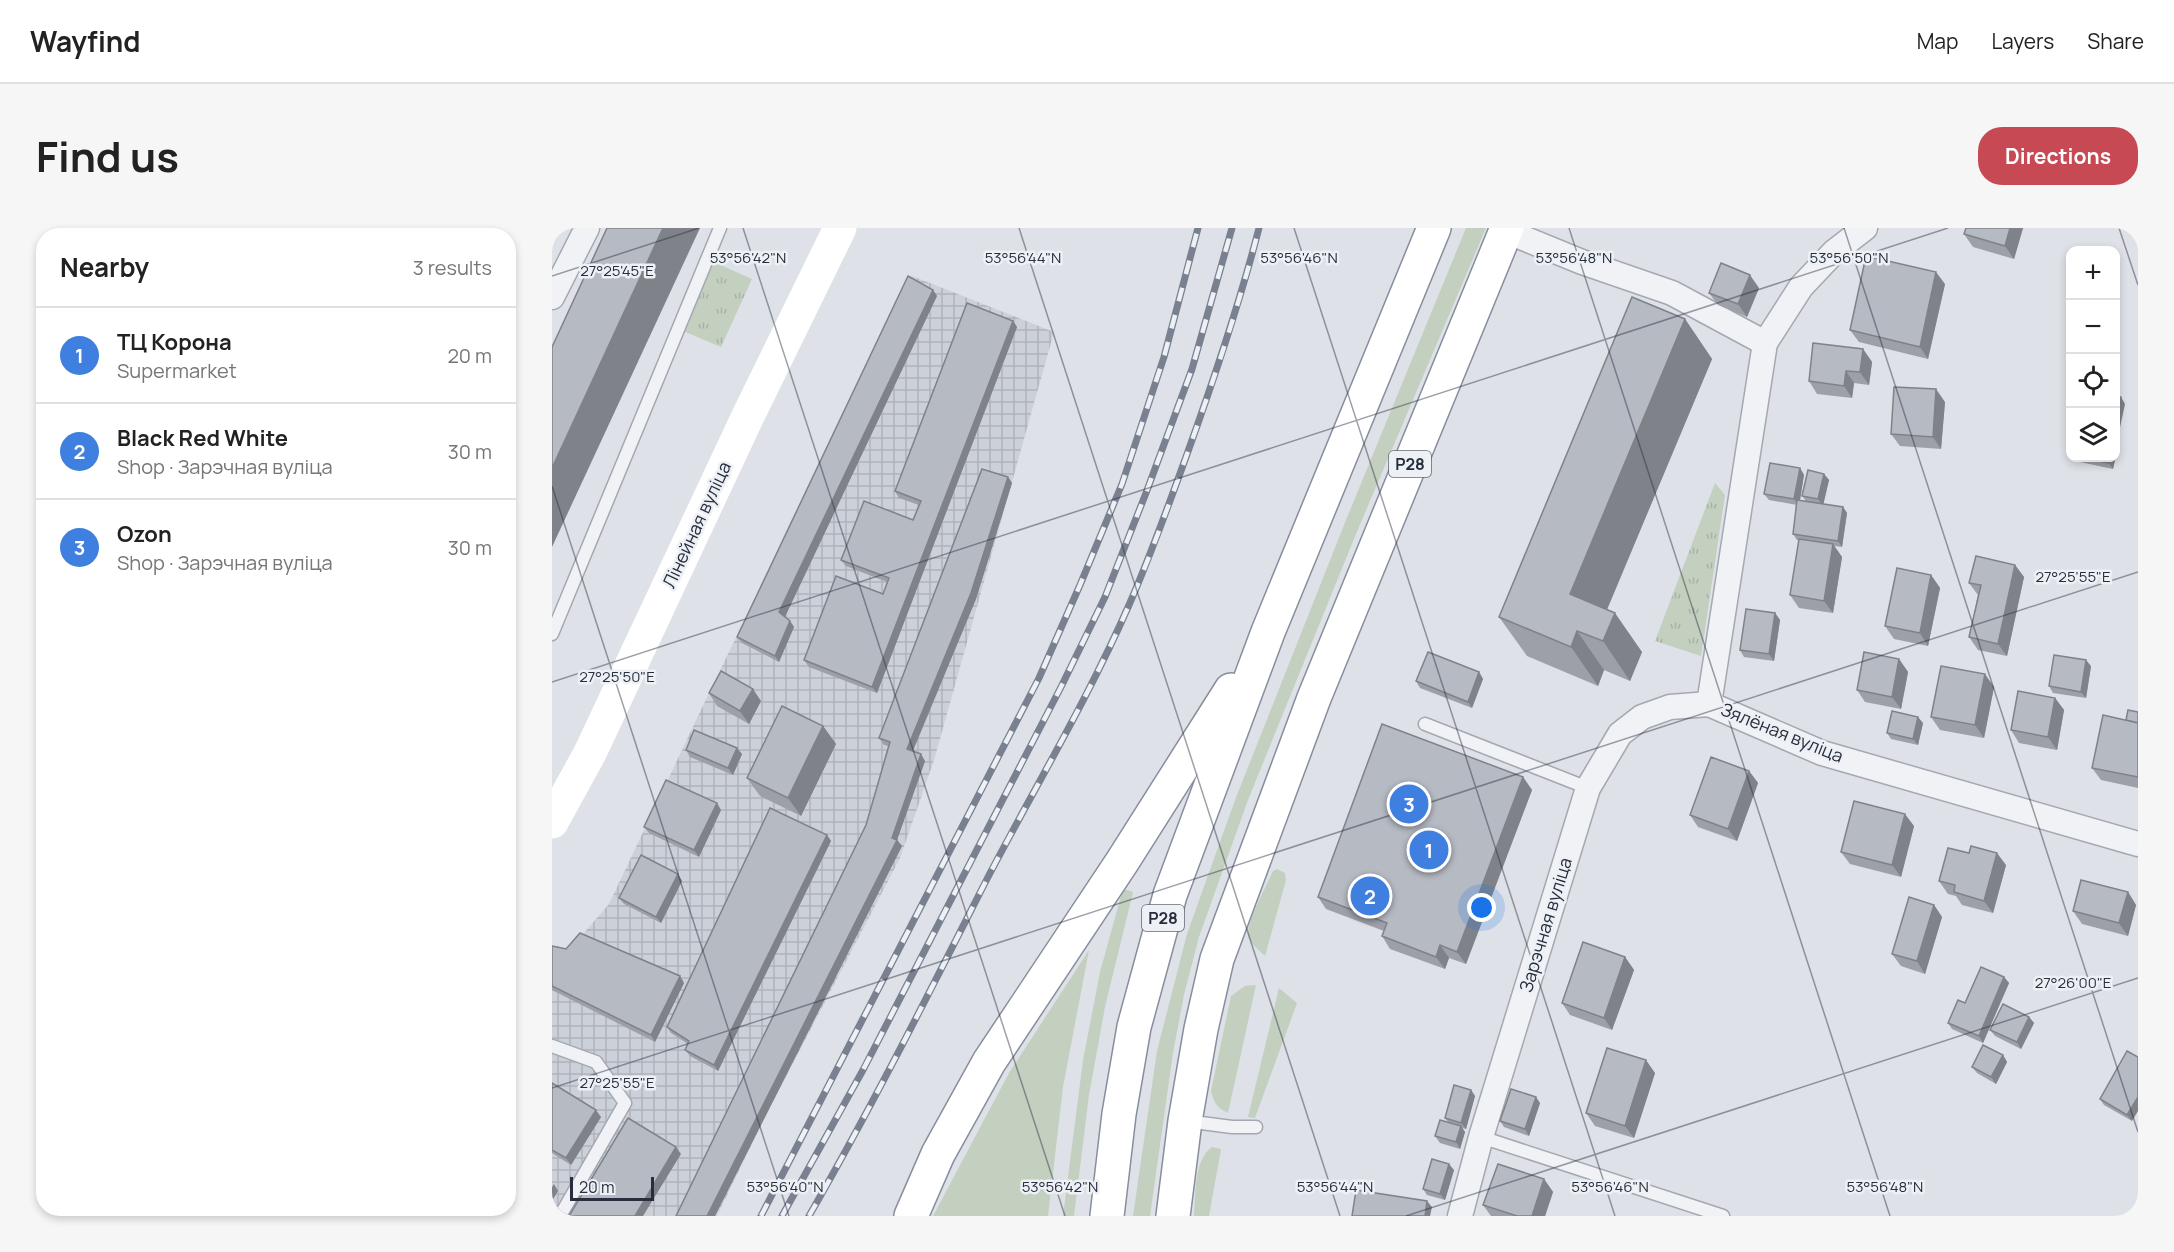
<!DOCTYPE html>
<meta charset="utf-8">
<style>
body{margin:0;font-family:Manrope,sans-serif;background:#f6f6f6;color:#222}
.controls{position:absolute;right:18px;top:18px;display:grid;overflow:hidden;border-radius:12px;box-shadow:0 3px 9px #0003}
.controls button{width:54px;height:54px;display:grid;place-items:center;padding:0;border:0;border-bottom:2px solid #e0e0e0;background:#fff;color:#222;font:30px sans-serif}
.scale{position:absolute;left:18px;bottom:15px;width:84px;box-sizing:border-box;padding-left:6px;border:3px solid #282e3d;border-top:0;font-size:16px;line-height:21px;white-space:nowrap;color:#282e3d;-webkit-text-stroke:4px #edf0f5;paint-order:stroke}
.you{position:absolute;left:930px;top:680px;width:21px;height:21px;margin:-15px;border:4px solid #fff;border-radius:50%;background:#1a73e8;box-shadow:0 0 0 9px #1a73e833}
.badge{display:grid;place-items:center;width:39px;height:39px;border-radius:50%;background:#c64954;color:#fff;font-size:20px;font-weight:700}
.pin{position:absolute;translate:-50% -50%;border:3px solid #fff;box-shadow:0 2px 6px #0006}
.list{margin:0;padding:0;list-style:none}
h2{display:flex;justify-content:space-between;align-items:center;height:78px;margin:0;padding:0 24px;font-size:26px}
h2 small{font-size:20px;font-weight:400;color:#767676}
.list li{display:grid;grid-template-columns:39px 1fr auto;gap:18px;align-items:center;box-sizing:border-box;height:96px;padding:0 24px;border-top:2px solid #e0e0e0}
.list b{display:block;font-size:22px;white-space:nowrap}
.list p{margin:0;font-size:20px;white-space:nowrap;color:#767676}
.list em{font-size:20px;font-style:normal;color:#767676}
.icon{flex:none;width:33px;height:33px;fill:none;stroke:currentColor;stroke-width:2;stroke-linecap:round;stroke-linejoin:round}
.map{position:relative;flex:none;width:1586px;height:988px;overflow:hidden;border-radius:24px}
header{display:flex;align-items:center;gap:36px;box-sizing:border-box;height:84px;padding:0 30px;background:#fff;border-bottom:2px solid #e0e0e0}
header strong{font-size:28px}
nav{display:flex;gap:33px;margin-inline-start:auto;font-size:21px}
.intro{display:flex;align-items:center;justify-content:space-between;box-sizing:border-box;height:144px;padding:0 36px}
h1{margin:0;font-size:42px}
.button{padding:15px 27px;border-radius:24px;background:#c64954;color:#fff;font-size:21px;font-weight:700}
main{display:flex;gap:36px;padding:0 36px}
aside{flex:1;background:#fff;border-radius:24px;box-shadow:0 3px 9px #0003}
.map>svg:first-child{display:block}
.industrial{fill:url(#industrial-grid)}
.grass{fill:#c3d0c0}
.park{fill:url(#park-tufts)}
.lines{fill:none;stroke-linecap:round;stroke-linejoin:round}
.lane-casing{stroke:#a4a8b1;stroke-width:15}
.street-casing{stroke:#a4a8b1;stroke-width:27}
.highway-casing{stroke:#868e9d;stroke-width:36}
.lane{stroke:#f1f2f5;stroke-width:12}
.street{stroke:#f1f2f5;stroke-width:24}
.secondary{stroke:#fff;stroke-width:33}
.highway{stroke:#fff;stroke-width:33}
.rail-casing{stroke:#79808f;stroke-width:7}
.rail{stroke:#edf0f5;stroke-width:4.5;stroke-dasharray:14;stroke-linecap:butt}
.wall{fill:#9da0a8}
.shaded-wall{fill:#7f8288}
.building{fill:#b6bac3;stroke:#7f8288;stroke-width:1.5}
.ticks{fill:none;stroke:#282e3d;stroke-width:1.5;stroke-opacity:0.45}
.labels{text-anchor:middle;stroke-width:5;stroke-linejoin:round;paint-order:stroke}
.shield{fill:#edf0f5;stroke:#636874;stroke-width:1.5}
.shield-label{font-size:16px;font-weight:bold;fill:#282e3d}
.street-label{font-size:18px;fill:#282e3d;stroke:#edf0f5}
.ticks-label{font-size:15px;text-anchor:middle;fill:#282e3d;stroke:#edf0f5;stroke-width:5;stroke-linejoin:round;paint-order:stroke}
</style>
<header>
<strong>Wayfind</strong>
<nav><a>Map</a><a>Layers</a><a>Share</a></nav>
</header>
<div class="intro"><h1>Find us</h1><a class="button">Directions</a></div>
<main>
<aside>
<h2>Nearby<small>3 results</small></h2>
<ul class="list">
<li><span class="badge" style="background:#3f7fe0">1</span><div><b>ТЦ Корона</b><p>Supermarket</p></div><em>20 m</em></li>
<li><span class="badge" style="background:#3f7fe0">2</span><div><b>Black Red White</b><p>Shop · Зарэчная вуліца</p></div><em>30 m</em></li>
<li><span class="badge" style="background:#3f7fe0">3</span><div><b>Ozon</b><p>Shop · Зарэчная вуліца</p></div><em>30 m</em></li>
</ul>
</aside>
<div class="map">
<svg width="1586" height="988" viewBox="0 0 1586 988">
<defs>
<pattern id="industrial-grid" width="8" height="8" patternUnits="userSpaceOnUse" patternTransform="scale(1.5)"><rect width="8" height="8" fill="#ccd0d9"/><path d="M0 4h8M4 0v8" fill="none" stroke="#afb3bb"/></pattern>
<pattern id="park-tufts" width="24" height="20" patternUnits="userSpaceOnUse" patternTransform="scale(1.5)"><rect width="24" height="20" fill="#c3d0c0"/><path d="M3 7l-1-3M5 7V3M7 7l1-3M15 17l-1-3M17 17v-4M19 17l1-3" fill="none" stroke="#a8b3a6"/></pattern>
</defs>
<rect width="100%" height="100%" fill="#dee1e7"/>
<!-- industrial -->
<polygon class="industrial" points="360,48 502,104 382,532 348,630 213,889 165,988 0,988 0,717 18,721 57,676 156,467"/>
<!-- grass -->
<g class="grass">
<polygon points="914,0 934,0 804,306 696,572 647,709 632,767 621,825 598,988 581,988 605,823 635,706 683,572 794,292"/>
<path d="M725 641 733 645 734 652 713 728C707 722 697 715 696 706 695 694 715 656 721 643Z"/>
<polygon points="571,661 581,664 553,779 537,867 522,988 511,988 531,832 548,744"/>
<polygon points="537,722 511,859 496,988 381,988 457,845"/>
<path d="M704 757 676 885C665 880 662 875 659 863L679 768 693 758Z"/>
<polygon points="727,760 745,775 703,890 696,889"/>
<path d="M660 919 669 921 657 988H642C644 967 641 933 660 919Z"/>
</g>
<!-- park -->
<g class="park">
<polygon points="162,34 200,51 169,119 131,103"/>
<polygon points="1163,255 1173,267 1149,428 1103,413"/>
</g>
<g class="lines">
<!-- lane casing -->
<g class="lane-casing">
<g id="lane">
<polyline points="0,406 168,0"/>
<polyline points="873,496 1036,560"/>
<polyline points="0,818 44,834 73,875 8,988"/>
<polyline points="634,893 680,899 704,899"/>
<polyline points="929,909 1171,988"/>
</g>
</g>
<!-- street casing -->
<g class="street-casing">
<g id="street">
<polyline points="954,3 1030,34 1120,65 1213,115 1249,59 1282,24 1313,0"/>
<polyline points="0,69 35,0"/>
<polyline points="1213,115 1157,476 1270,525 1586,616"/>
<polyline points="908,988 929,909 1036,560 1068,506 1090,489 1118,479 1157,476"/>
</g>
</g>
<!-- highway casing -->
<g class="highway-casing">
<g id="highway">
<polyline points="359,988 386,926 437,834 570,634 679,462"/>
<polyline points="555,988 567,886 582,799 618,667 716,404 882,0"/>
<polyline points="621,988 633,893 649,801 665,731 762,470 955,0"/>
</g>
</g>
<!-- lane -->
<use href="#lane" class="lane"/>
<!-- street -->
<use href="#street" class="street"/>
<!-- secondary -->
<polyline class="secondary" points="0,594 38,525 196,188 288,0"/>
<!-- highway -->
<use href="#highway" class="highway"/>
<!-- rail casing -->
<g class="rail-casing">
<g id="rail">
<polyline points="209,988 487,450 528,357 570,256 612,129 646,0"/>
<polyline points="230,988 311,842 509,459 553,369 594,265 640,141 680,0"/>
<path d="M257 988C321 877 378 763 436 649 483 559 536 471 577 377 598 329 616 279 634 229 661 154 687 78 707 0"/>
</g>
</g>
<!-- rail -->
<use href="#rail" class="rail"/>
</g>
<!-- wall -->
<g class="wall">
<polygon points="1414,0 1471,0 1462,31 1421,19 1412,6"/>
<polygon points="1393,56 1376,131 1307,114 1298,102"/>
<polygon points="1207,60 1195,89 1166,77 1157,65"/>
<polygon points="381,62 385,68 233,388 238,393 242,399 227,434 190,415 185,409"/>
<polygon points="1133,91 1160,131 1055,382 1090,424 1078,453 1052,442 1046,458 975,428 947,389"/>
<polygon points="461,93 465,99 325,465 257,439 252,432 331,366 335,354 294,338 289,332 361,292 367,277 347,270 343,263"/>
<polygon points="1311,121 1320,134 1317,157 1302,155 1300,170 1265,166 1257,153"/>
<polygon points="1393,174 1389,221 1348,218 1339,206"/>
<polygon points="1566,218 1561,241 1528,234 1525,230 1563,230"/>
<polygon points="1248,240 1252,247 1248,272 1254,273 1250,268 1272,246 1277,252 1271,276 1291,279 1295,285 1290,319 1282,318 1290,329 1281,385 1247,380 1238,367 1247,313 1245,312 1241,306 1245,277 1217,272 1212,266"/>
<polygon points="456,249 460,255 424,371 361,523 373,533 345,612 350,618 163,988 124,988 314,597 336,518 332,517 327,510"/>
<polygon points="1463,337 1472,349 1455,428 1426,422 1417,409 1426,367 1417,355"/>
<polygon points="1379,347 1388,360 1376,418 1342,411 1333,398"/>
<polygon points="1223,385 1228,392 1222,433 1192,429 1188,422"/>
<polygon points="1347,431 1356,444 1349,481 1313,474 1305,462"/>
<polygon points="1539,438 1534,470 1501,465 1497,458"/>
<polygon points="927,444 931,451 920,480 868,460 864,453"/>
<polygon points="1442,459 1432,510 1388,502 1379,489"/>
<polygon points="157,465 209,473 197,496 165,478"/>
<polygon points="1503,470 1512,482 1505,522 1467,515 1459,502"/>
<polygon points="1586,484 1586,560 1549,552 1540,540"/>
<polygon points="1371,495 1366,517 1339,511 1335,505"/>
<polygon points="271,498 284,516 249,588 208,568 195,550"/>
<polygon points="134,522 190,526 181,547 138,529"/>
<polygon points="1197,543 1206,555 1185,613 1146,599 1138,587"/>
<polygon points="971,549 980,562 914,736 897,730 893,741 838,721 830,708 832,703 774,681 766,669"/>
<polygon points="169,582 147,629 97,605 92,599"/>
<polygon points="1362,598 1349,649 1298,636 1289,624"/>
<polygon points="275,607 279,613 166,843 138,828 133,822 136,816 119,805 115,799"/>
<polygon points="1454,637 1441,685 1410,677 1404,668 1396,666 1387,653"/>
<polygon points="126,646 130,653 109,695 72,676 67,670"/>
<polygon points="1576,664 1584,677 1576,708 1530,696 1521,683"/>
<polygon points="1382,677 1390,689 1373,746 1349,738 1340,726"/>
<polygon points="0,718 128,748 132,755 103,814 0,762"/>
<polygon points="1073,729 1082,742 1060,802 1018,787 1010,775"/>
<polygon points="1452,749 1457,755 1431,815 1400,801 1396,795 1413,775"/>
<polygon points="1477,789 1482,795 1469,821 1443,808 1438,802"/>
<polygon points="1575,823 1580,893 1552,877 1548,871"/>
<polygon points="1451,827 1455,834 1444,856 1425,845 1420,839"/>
<polygon points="1103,845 1082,910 1043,898 1034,885"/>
<polygon points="0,855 49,889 19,937 0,925"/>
<polygon points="919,862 923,868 914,901 910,900 913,904 908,921 888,915 883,908 896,894 893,890"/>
<polygon points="988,875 977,908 952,899 948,893"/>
<polygon points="902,942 893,972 875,967 871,961"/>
<polygon points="992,951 1001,964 993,988 939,988 931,977"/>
</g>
<!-- shaded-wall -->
<g class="shaded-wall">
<polygon points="111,0 148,0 0,319 0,240"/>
<polygon points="1458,0 1471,0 1462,31 1453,18"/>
<polygon points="1384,44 1393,56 1376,131 1368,119"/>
<polygon points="1198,47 1207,60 1195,89 1186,76"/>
<polygon points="381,62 385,68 232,391 227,384"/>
<polygon points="1133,91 1160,131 1045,405 1018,366"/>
<polygon points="461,93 465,99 325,465 320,459"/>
<polygon points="1311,121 1320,134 1317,157 1308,144"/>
<polygon points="1294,143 1302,155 1300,170 1292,158"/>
<polygon points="1384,161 1393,174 1389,221 1381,209"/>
<polygon points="1569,169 1573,176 1566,209 1563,205 1563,194"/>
<polygon points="1563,213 1566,218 1561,241 1557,235 1558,230 1563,230"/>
<polygon points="1248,240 1252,247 1247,278 1242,271"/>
<polygon points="1272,246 1277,252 1271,278 1266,271"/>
<polygon points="456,249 460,255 424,371 359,527 355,521"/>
<polygon points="1291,279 1295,285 1290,319 1286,313"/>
<polygon points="1281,316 1290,329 1281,385 1272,373"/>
<polygon points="1463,337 1472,349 1455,428 1446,416"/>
<polygon points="1379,347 1388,360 1376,418 1368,405"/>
<polygon points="1063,385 1090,424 1078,453 1051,413"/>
<polygon points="1223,385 1228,392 1222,433 1217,426"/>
<polygon points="238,393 242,399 227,434 223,428"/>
<polygon points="1025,403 1052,442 1046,458 1019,419"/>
<polygon points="1347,431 1356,444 1349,481 1340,469"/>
<polygon points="1534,432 1539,438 1534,470 1529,464"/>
<polygon points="927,444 931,451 920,480 916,474"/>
<polygon points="1433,446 1442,459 1432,510 1423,497"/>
<polygon points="201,461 209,473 197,496 188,483"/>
<polygon points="1503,470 1512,482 1505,522 1496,509"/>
<polygon points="1366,489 1371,495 1366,517 1361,511"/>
<polygon points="271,498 284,516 249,588 236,570"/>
<polygon points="185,520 190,526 181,547 176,540"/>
<polygon points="369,526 373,533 345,612 350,618 163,988 155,988 340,610"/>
<polygon points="1197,543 1206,555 1185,613 1176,601"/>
<polygon points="971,549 980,562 914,736 905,724"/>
<polygon points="165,575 169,582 147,629 142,622"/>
<polygon points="1353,586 1362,598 1349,649 1340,637"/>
<polygon points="275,607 279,613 166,843 162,837"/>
<polygon points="1445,625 1454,637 1441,685 1432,673"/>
<polygon points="126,646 130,653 109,695 104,689"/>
<polygon points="1576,664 1584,677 1576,708 1567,695"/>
<polygon points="1382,677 1390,689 1373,746 1365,733"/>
<polygon points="888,717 897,730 893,741 884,729"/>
<polygon points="1073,729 1082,742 1060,802 1052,790"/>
<polygon points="128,748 132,755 103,814 99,807"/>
<polygon points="1452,749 1457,755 1431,815 1427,808"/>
<polygon points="1477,789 1482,795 1469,821 1465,814"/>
<polygon points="1451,827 1455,834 1444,856 1439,849"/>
<polygon points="1094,832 1103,845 1082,910 1073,898"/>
<polygon points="919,862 923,868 914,901 909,895"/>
<polygon points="984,869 988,875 977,908 973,901"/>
<polygon points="1586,869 1586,883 1580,893 1575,887"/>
<polygon points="44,882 49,889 19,937 14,930"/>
<polygon points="909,898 913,904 908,921 904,914"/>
<polygon points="124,919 129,926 91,988 83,988"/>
<polygon points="897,936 902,942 893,972 888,966"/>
<polygon points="992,951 1001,964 993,988 980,988"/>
<polygon points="2,956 6,963 0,973 0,959"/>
<polygon points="875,973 880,979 878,988 873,988"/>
</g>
<!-- building -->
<g class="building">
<polygon points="55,0 111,0 0,240 0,119"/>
<polygon points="1414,0 1458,0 1453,18 1412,6"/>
<polygon points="1314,28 1384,44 1368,119 1298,102"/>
<polygon points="1169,35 1198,47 1186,76 1157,65"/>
<polygon points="356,48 381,62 227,384 238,393 223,428 185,409"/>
<polygon points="1080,69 1133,91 1018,366 1063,385 1051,413 1025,403 1019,419 947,389"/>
<polygon points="415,75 461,93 320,459 252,432 284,348 331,366 337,350 289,332 312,273 361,292 369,273 343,263"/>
<polygon points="1261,115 1311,121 1308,144 1294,143 1292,158 1257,153"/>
<polygon points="1342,159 1384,161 1381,209 1339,206"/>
<polygon points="1563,168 1569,169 1563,194"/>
<polygon points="1532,230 1558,230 1557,235"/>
<polygon points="1218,235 1248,240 1242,271 1212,266"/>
<polygon points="430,241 456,249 419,365 355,521 369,526 340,610 345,612 155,988 124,988 314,597 338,514 327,510"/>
<polygon points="1256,242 1272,246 1266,271 1250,268"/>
<polygon points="1245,272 1291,279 1286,313 1241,306"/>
<polygon points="1247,311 1281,316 1272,373 1238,367"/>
<polygon points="1424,328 1463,337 1446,416 1417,409 1429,357 1417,355"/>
<polygon points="1345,340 1379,347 1368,405 1333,398"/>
<polygon points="1194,381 1223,385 1217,426 1188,422"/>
<polygon points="876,424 927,444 916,474 864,453"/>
<polygon points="1312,424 1347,431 1340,469 1305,462"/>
<polygon points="1502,427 1534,432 1529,464 1497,458"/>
<polygon points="1389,438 1433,446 1423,497 1379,489"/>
<polygon points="169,443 201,461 188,483 157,465"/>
<polygon points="1466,463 1503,470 1496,509 1459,502"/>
<polygon points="230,478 271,498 236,570 195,550"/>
<polygon points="1576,482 1586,484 1586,495 1574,492"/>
<polygon points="1340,483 1366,489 1361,511 1335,505"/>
<polygon points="1551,487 1586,495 1586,549 1540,540"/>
<polygon points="830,496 971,549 905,724 888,717 884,729 830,708 835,695 766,669"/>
<polygon points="142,502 185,520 176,540 134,522"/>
<polygon points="1159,529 1197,543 1176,601 1138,587"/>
<polygon points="114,552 165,575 142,622 92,599"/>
<polygon points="1302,573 1353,586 1340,637 1289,624"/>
<polygon points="218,580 275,607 162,837 133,822 137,813 115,799"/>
<polygon points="1419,618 1445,625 1432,673 1402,664 1403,657 1387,653 1396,620 1417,625"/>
<polygon points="89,627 126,646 104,689 67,670"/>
<polygon points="1529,652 1576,664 1567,695 1521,683"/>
<polygon points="1357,669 1382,677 1365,733 1340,726"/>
<polygon points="28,705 128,748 99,807 0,758 0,718 14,721"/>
<polygon points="1031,714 1073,729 1052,790 1010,775"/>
<polygon points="1429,739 1452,749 1427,808 1396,795 1406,772 1413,775"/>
<polygon points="1451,776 1477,789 1465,814 1438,802"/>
<polygon points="1431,817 1451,827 1439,849 1420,839"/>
<polygon points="1055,820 1094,832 1073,898 1034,885"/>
<polygon points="1575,823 1586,829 1586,869 1575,887 1548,871"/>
<polygon points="0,855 44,882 14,930 0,922"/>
<polygon points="902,857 919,862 909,895 893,890"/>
<polygon points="959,861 984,869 973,901 948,893"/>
<polygon points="76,890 124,919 83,988 17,988"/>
<polygon points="888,892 909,898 904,914 883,908"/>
<polygon points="880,931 897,936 888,966 871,961"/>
<polygon points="946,936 992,951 980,988 965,988 931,977"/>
<polygon points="804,962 875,973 873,988 800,988"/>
</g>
<!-- ticks -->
<path class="ticks" d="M191 0 513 988M467 0 788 988M742 0 1063 988M1017 0 1338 988M1292 0 1586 904M1567 0 1586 57M0 48 147 0M0 258 237 988M0 454 1396 0M0 860 1586 344M854 988 1586 750"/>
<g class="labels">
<!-- shield labels -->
<g class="shield">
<rect x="837" y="223" width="42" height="26" rx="4.5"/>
<rect x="590" y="677" width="42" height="26" rx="4.5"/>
</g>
<g class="shield-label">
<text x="858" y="242">Р28</text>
<text x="611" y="696">Р28</text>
</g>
<!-- street labels -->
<g class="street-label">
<text transform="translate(145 297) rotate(-65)" y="6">Лінейная вуліца</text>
<text transform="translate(1230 505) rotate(22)" y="6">Зялёная вуліца</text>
<text transform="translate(994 697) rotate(-73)" y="6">Зарэчная вуліца</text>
</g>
</g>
<g class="ticks-label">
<text x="196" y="35">53°56'42"N</text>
<text x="471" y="35">53°56'44"N</text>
<text x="747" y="35">53°56'46"N</text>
<text x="1022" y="35">53°56'48"N</text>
<text x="1297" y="35">53°56'50"N</text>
<text x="65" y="48">27°25'45"E</text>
<text x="1521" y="354">27°25'55"E</text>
<text x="65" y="454">27°25'50"E</text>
<text x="1521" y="760">27°26'00"E</text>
<text x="65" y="860">27°25'55"E</text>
<text x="233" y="964">53°56'40"N</text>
<text x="508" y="964">53°56'42"N</text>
<text x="783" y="964">53°56'44"N</text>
<text x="1058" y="964">53°56'46"N</text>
<text x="1333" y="964">53°56'48"N</text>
</g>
</svg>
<div class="controls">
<button>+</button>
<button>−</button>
<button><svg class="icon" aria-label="locate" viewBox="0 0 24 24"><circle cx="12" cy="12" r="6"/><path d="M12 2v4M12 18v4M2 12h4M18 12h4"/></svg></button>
<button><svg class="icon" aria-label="layers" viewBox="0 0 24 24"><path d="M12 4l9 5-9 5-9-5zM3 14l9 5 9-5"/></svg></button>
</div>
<div class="scale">20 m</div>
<div class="you"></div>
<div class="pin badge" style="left:877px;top:622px;background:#3f7fe0">1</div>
<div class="pin badge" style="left:818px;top:668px;background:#3f7fe0">2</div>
<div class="pin badge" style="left:857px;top:576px;background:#3f7fe0">3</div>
</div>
</main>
